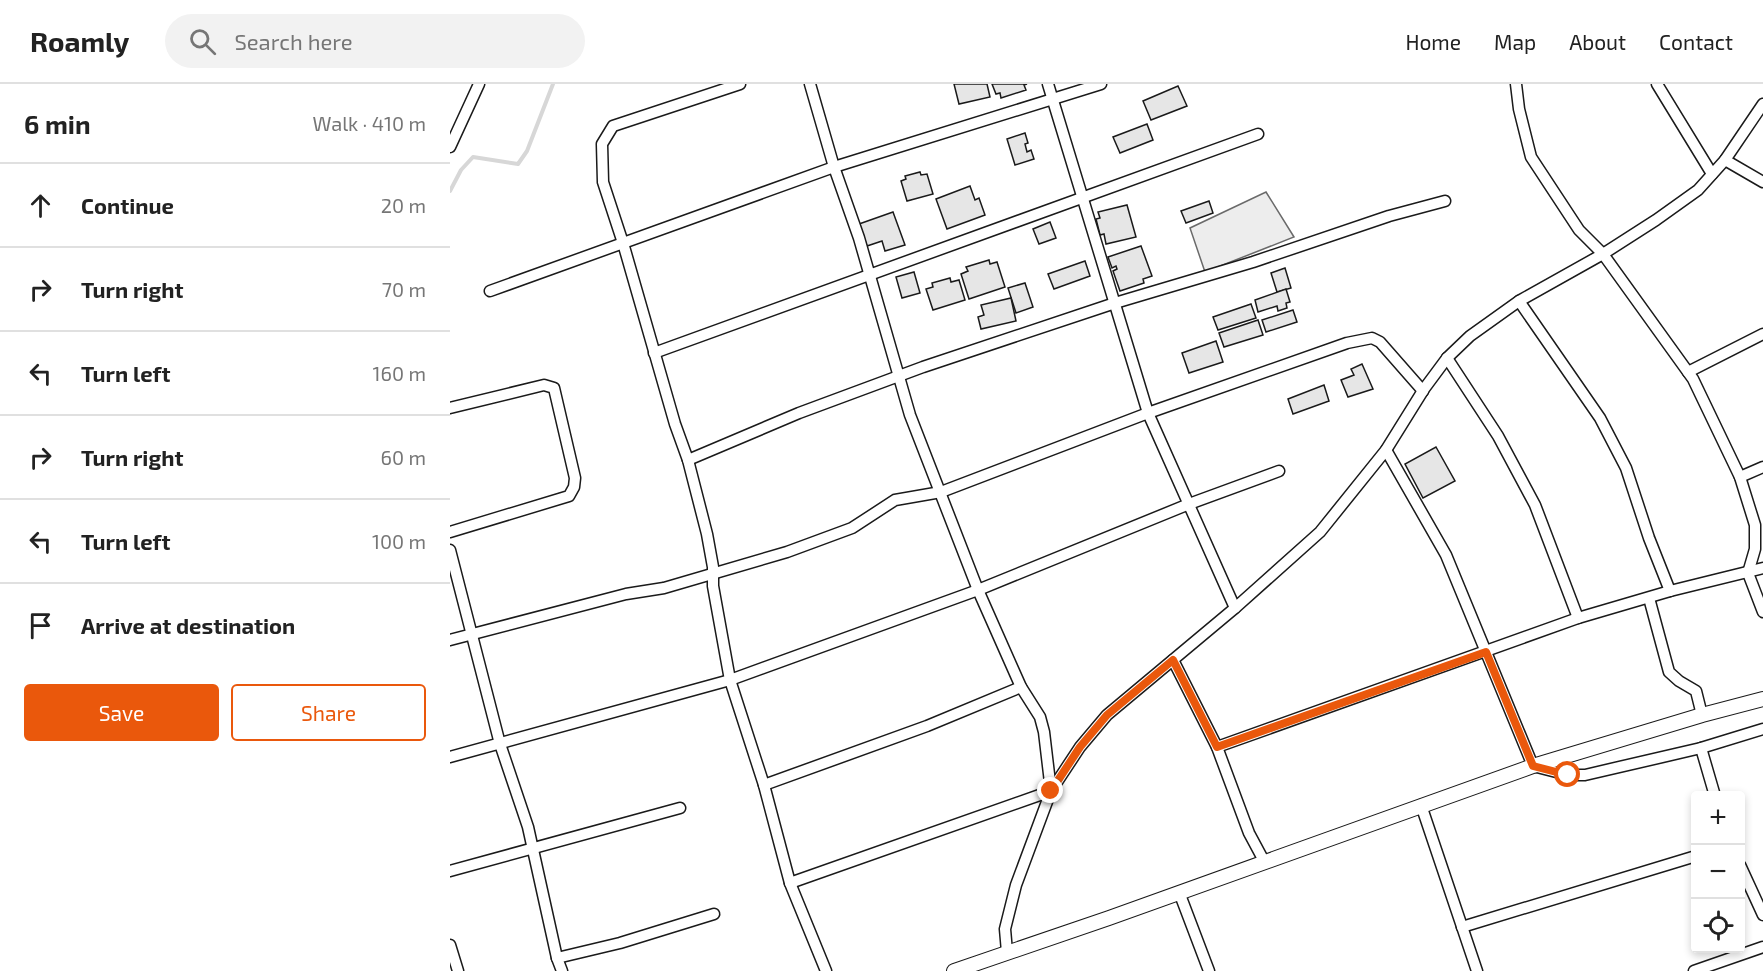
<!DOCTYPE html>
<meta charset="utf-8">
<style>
body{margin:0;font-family:"Exo 2",sans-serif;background:#f2f2f2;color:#222}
.controls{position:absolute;right:18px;bottom:18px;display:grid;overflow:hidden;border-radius:6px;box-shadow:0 3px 9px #0003}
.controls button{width:54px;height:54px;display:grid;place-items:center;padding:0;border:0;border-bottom:2px solid #e0e0e0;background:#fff;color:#222;font:30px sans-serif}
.stop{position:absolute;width:18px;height:18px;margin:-14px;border:4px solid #ea580c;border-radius:50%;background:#fff}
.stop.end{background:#ea580c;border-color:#fff;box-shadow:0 2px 6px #0008}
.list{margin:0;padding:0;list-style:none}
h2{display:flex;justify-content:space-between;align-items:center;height:78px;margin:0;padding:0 24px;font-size:26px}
h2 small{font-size:20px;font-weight:400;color:#767676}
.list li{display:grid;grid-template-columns:39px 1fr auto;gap:18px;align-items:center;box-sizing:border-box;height:84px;padding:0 24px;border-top:2px solid #e0e0e0}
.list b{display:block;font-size:22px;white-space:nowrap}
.list em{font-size:20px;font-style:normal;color:#767676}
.actions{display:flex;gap:12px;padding:18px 24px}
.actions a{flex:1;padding:14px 0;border:2px solid #ea580c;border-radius:6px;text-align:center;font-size:21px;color:#ea580c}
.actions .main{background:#ea580c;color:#fff}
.icon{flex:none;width:33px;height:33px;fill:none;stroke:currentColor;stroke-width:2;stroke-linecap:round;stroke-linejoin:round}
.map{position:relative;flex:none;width:1313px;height:887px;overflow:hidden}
header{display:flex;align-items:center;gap:36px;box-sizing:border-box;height:84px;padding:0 30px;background:#fff;border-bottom:2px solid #e0e0e0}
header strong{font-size:28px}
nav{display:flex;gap:33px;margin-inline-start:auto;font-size:21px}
.search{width:420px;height:54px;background:#f2f2f2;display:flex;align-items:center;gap:15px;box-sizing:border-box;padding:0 21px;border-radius:33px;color:#767676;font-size:22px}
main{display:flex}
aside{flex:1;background:#fff}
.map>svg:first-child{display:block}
.built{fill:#ededed;stroke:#6a6a6a;stroke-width:1.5}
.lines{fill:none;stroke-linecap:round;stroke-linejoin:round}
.stream{stroke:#d7d7d7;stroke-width:4}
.building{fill:#e6e6e6;stroke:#1a1a1a;stroke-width:1.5}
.minor-casing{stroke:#1a1a1a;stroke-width:13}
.tertiary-casing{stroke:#1a1a1a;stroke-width:16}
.minor{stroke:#fff;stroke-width:10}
.tertiary{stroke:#fff;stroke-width:14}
.route{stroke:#ea580c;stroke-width:8}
</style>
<header>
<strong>Roamly</strong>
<div class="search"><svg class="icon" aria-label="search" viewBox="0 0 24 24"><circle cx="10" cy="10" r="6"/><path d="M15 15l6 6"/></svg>Search here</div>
<nav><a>Home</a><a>Map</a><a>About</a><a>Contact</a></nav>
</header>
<main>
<aside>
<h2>6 min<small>Walk · 410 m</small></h2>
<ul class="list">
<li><svg class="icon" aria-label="ahead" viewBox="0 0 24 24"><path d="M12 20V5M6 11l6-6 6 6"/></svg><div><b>Continue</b></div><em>20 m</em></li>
<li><svg class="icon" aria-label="right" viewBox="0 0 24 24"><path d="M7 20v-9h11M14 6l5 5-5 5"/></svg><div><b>Turn right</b></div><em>70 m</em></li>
<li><svg class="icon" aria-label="left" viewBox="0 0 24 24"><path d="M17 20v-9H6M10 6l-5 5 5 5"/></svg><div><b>Turn left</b></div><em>160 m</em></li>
<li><svg class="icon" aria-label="right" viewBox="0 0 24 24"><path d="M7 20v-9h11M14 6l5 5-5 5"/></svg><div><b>Turn right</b></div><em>60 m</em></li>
<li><svg class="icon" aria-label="left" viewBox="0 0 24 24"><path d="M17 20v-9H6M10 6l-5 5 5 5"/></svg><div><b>Turn left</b></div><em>100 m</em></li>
<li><svg class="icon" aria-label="arrive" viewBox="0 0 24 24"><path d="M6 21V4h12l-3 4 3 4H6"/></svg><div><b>Arrive at destination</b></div></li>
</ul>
<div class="actions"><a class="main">Save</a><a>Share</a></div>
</aside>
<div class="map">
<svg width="1313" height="887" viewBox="0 0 1313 887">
<rect width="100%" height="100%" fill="#fff"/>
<!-- built -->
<polygon class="built" points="816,108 844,153 755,188 740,144"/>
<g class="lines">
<!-- stream -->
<polyline class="stream" points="0,107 11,86 23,73 68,80 77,67 103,0"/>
</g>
<!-- building -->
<g class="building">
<polygon points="504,0 537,0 540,13 509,20"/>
<polygon points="542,0 577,0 574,1 576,6 551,14 550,9 546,10"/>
<polygon points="728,2 737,22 701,36 693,17"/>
<polygon points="697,40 703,56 670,69 663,53"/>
<polygon points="575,49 578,59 575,60 577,68 581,66 584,75 565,81 557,55"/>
<polygon points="470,88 471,91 477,90 483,110 457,117 451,97 456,95 455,92"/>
<polygon points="520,102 525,116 529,114 535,131 497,145 486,115"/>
<polygon points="759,117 763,129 736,139 731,127"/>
<polygon points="677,121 686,153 656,160 654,150 650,151 646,135 650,134 648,128"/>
<polygon points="443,128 455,161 435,167 432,157 417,162 409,140"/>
<polygon points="600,138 606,154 589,160 583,145"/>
<polygon points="691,162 702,192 693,195 694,199 670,207 663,187 667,185 666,182 662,184 658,173"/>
<polygon points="539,176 540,180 547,178 555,203 519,215 511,190 518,187 516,183"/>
<polygon points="635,177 640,192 604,205 598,190"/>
<polygon points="835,184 841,204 827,208 821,189"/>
<polygon points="464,188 470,209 452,214 446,193"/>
<polygon points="500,194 501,198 509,196 515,216 483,226 476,205 483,203 482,199"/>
<polygon points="575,199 583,223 566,229 558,204"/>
<polygon points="836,205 840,218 836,219 837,224 828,227 827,222 808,228 805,216"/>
<polygon points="561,214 566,237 531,245 528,233 534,231 531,221"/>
<polygon points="801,220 806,234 768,246 763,233"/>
<polygon points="843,226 847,238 816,248 812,236"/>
<polygon points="808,236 813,251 774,263 769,249"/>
<polygon points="766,257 773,278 739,289 732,269"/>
<polygon points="912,280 923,305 898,313 891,296 904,291 901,285"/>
<polygon points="874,301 879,317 843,330 838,315"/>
<polygon points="986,363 1005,397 973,414 955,380"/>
</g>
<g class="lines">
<!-- minor casing -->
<g class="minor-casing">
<g id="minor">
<polyline points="290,0 163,42 152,60 153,98 173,159 225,340 238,376 257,450 263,483 263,502 280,596 314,701 340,799 376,887"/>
<polyline points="598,0 698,329 785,524"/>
<polyline points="1066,0 1069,25 1081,73 1129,146 1153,170 1243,295 1290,393 1305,441 1305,465 1298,489 1313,528"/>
<polyline points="1207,0 1262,90"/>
<polyline points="0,63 29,0"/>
<polyline points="1275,76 1313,98"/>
<polyline points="40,207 384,83 651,0"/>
<polyline points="1069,217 1150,334 1176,384 1199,454 1220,507"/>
<polyline points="204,269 808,50"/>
<polyline points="997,274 1048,352 1085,421 1128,534"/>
<polyline points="1238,288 1313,250"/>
<polyline points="0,324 94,301 104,304 125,394 124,403 119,412 0,448"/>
<polyline points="936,366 996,471 1083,682 1118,691 1135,691 1251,664 1313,645"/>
<polyline points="238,376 349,329 473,283 665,219 803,178 939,132 995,117"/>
<polyline points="1290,393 1313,383"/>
<polyline points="0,466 50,660 78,743 107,874 112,887"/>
<polyline points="1199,514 1219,588 1229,597 1246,607 1252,631"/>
<polyline points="0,556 176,510 214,504 337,468 402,444 445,416 491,408 698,329 897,259 922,254 930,258 973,307"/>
<polyline points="723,576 767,663 799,749 814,777"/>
<polyline points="767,663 1128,534 1220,507 1313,484"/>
<polyline points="1251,664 1265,712"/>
<polyline points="0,673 280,596 528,506 739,420 829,387"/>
<polyline points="314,701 477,642 571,603"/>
<polyline points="971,721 1027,887"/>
<polyline points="1290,781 1313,831"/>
<polyline points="0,787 230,724"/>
<polyline points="340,799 601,707 594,648 590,633 571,603 528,506 460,331 409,154 384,83 360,0"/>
<polyline points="729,808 759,887"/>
<polyline points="1012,843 1246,772"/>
<polyline points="0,861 8,887"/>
<polyline points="557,868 555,845 566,801 601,707 630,663 657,631 785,524 870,448 936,366 974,305 997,274 1020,252 1069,217 1153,170 1206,136 1248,106 1275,76 1313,20"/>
<polyline points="107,874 170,859 264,830"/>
<polyline points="1244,887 1313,863"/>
</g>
</g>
<!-- tertiary casing -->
<g class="tertiary-casing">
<polyline id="tertiary" points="504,887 659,834 1083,682 1252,631 1313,615"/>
</g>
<!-- minor -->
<use href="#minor" class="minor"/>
<!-- tertiary -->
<use href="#tertiary" class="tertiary"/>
</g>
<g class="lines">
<!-- route -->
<polyline class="route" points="601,707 630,663 657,631 723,576 767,663 1036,568 1083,682 1118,691"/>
</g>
</svg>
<div class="controls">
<button>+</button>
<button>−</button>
<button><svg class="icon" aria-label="locate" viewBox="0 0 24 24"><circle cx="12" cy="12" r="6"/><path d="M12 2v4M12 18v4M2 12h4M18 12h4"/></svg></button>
</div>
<div class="stop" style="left:1118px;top:691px"></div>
<div class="stop end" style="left:601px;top:707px"></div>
</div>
</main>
